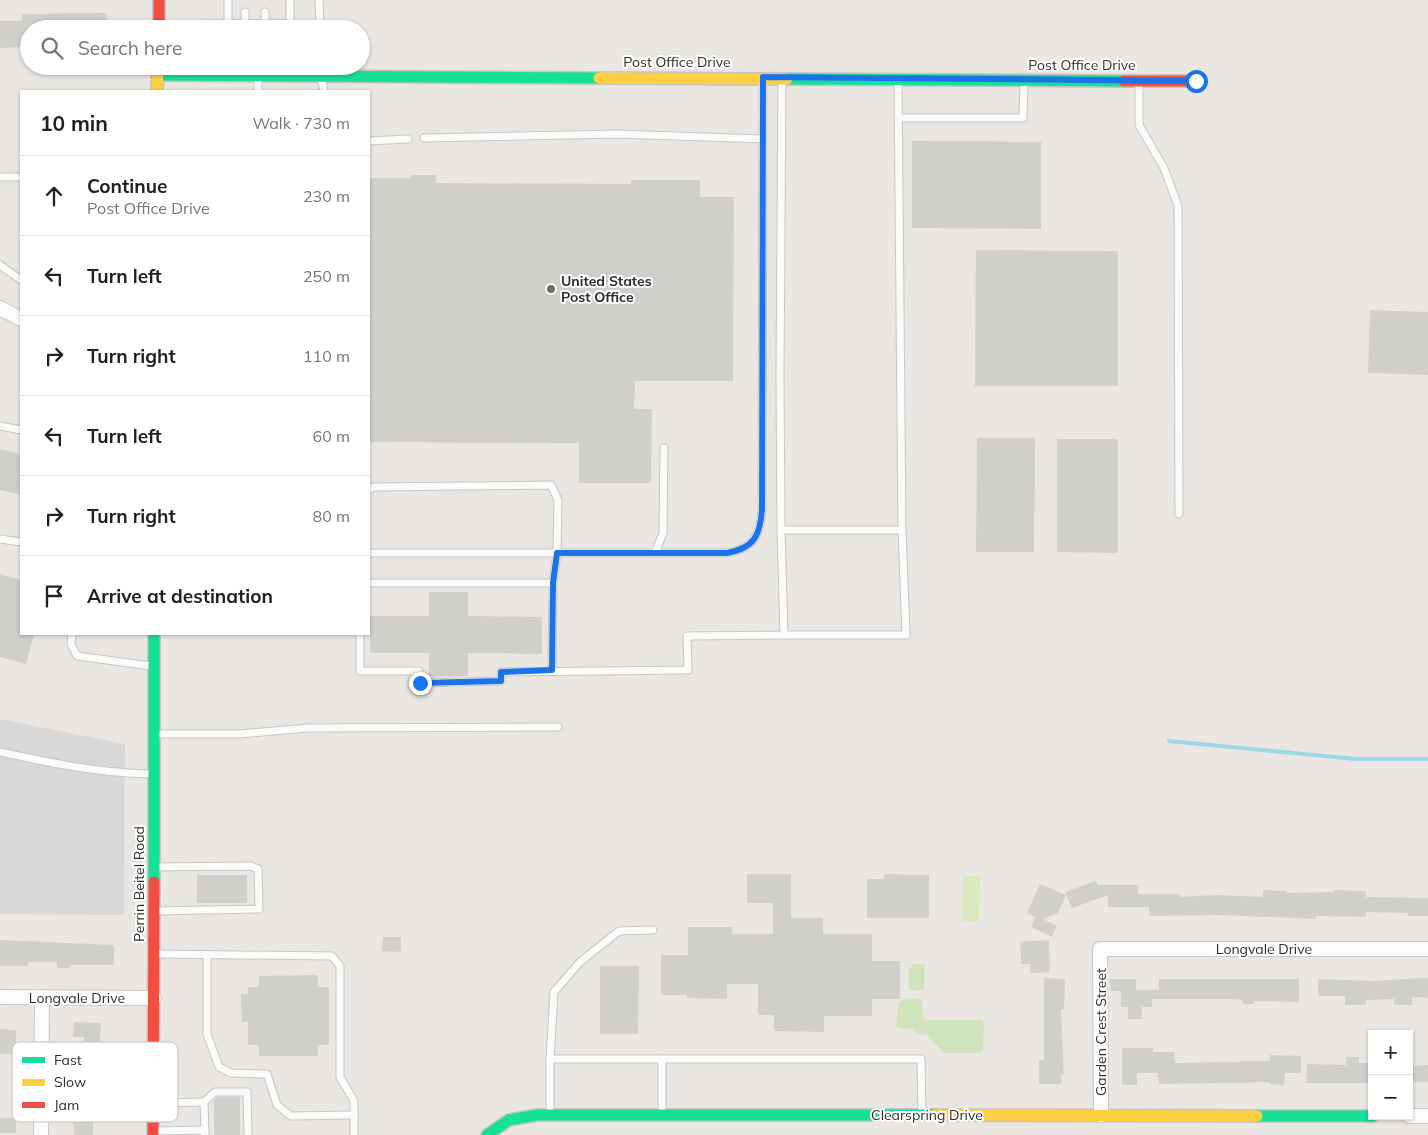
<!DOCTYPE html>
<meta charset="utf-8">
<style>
body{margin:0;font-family:Mulish,sans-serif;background:#f6f6f6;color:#202124}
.controls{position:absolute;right:15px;bottom:15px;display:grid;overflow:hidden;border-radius:0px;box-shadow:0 1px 4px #0004}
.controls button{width:45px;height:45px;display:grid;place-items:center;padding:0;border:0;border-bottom:1px solid #e0e0e0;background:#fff;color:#202124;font:25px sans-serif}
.stop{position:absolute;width:15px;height:15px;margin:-11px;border:4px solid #1a73e8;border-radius:50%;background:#fff}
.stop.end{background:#1a73e8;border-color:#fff;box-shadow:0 1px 5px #0008}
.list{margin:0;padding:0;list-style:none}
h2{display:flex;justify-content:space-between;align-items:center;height:65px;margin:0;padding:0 20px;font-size:21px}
h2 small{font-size:16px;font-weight:400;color:#757577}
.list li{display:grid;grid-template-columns:32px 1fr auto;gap:15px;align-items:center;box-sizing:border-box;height:80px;padding:0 20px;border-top:1px solid #e0e0e0}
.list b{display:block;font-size:19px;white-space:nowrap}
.list p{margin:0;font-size:16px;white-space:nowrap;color:#757577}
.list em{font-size:16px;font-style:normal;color:#757577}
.icon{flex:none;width:28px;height:28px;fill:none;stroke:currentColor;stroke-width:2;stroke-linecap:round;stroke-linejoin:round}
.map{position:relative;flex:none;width:1428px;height:1135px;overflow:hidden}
.search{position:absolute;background:#fff;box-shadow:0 1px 4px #0004;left:20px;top:20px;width:350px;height:55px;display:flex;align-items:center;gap:12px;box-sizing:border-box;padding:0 18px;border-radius:28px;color:#757577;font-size:19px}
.panel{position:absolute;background:#fff;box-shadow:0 1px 4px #0004;left:20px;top:90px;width:350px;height:545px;border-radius:0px}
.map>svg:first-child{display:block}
.industrial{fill:#dad7d9}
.green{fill:#cfe3bd}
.pitch{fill:#d9e7bc}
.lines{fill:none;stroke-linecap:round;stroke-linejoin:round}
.stream{stroke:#9bd7e6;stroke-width:4}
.building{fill:#d1cfcc}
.lane-casing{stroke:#c6c5c5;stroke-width:9}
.street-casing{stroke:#c6c5c5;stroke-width:16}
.fast-casing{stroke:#c6c5c5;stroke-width:14}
.slow-casing{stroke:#c6c5c5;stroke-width:14}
.jam-casing{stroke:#c6c5c5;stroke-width:14}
.lane{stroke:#fcfbfb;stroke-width:7}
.street{stroke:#fcfbfb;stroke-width:14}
.fast{stroke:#16e098;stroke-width:11}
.slow{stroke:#ffcf43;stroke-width:11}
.jam{stroke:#f24e42;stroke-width:11}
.route{stroke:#1a73e8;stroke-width:6}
.poi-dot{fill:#6e6d6c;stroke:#fff;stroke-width:2}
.labels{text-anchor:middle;stroke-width:4;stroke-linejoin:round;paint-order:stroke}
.street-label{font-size:14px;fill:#2c2c2c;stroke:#fff}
.poi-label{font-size:14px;font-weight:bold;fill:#2c2c2c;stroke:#fff;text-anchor:start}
.key{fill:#fff;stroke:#c0c0c0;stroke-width:1}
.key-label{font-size:14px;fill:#2c2c2c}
</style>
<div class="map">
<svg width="1428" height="1135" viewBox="0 0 1428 1135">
<rect width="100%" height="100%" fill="#eae6e2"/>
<!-- industrial -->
<polygon class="industrial" points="0,719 125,744 124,915 0,914"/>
<!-- green -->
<g class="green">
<polygon points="914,964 925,964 924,990 910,990 909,988 908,970"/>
<polygon points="919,998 922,1001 923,1017 925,1020 981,1020 984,1023 983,1050 980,1053 944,1053 926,1034 917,1034 912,1029 898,1028 896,1025 899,1003 905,999"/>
</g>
<!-- pitch -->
<polygon class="pitch" points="963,876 980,876 979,921 962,921"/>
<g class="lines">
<!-- stream -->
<polyline class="stream" points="1169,741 1356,759 1428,759"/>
</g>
<!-- building -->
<g class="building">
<polygon points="107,13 107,29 29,29 29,35 21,35 21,47 0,48 0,21 22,21 22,14"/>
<polygon points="912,141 1041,142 1041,229 912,228"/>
<polygon points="411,175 436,175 436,183 631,184 631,180 700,180 700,197 734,197 733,381 635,381 634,409 652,409 651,483 579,483 579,443 369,442 369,178 411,178"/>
<polygon points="976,250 1118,251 1118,386 975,386"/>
<polygon points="1370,310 1428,312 1428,375 1368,373"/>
<polygon points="977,438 1035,438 1034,552 976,552"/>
<polygon points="1057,439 1118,439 1118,553 1057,552"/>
<polygon points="0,449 21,454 21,495 0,490"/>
<polygon points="0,574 21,580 21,634 34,634 26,664 0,657"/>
<polygon points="429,592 468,592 468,616 542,617 542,654 468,653 468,676 429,677 429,653 370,653 370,616 429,616"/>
<polygon points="747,874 791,874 791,918 823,918 823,934 872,934 872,961 900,961 900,999 872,999 872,1016 824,1016 824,1032 774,1031 774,1015 758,1015 758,984 727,984 727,999 687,998 687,995 661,995 661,955 688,955 688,927 732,927 732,934 773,934 773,903 747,903"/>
<polygon points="884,874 929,875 929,918 867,918 867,879 884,879"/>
<rect x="197" y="875" width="50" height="28"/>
<polygon points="1096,881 1098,885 1138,885 1138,894 1180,894 1180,897 1217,895 1263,897 1263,890 1287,891 1287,893 1334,892 1334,890 1366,891 1366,897 1428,898 1428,916 1408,916 1408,913 1366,912 1366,917 1316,916 1316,919 1222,915 1149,916 1149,907 1108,907 1108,895 1072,908 1065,892"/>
<polygon points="1040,884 1066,895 1058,913 1043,919 1057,926 1052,937 1031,927 1036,917 1027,913"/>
<polygon points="383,937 401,937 401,952 382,951"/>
<polygon points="0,940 114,945 114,965 70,965 70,968 57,968 57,962 28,962 28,966 0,966"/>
<polygon points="1049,940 1050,972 1030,973 1030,964 1021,964 1020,942"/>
<polygon points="600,966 639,966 638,1034 600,1034"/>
<polygon points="318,975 318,987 329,987 329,1045 318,1045 318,1056 259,1056 259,1045 248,1045 248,1022 242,1022 241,994 248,994 248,987 259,987 259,976"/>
<polygon points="1044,978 1065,979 1064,1009 1061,1009 1064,1075 1061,1075 1061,1084 1039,1084 1039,1060 1044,1060"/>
<polygon points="1418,978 1428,978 1428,998 1412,997 1412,1005 1394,1005 1394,999 1366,1000 1366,1005 1345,1005 1345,996 1318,996 1318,979 1376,981"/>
<polygon points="1110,979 1136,979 1136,990 1159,990 1159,979 1299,979 1299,1002 1254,1001 1254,1004 1243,1004 1243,1000 1233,999 1152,999 1152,1007 1142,1007 1142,1019 1128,1019 1128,1007 1121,1007 1121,991 1111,991"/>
<polygon points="74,1022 101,1023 99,1049 95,1049 97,1098 93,1098 93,1135 74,1135 72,1098 74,1063 83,1063 84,1037 73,1037"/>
<polygon points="0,1029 16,1030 16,1054 0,1054"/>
<polygon points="1122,1048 1153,1048 1153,1052 1174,1052 1175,1063 1270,1061 1270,1055 1301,1056 1301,1073 1285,1073 1284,1085 1270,1084 1270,1082 1159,1084 1158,1073 1137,1073 1137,1085 1122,1085"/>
<polygon points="1346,1057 1359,1057 1359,1063 1372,1063 1372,1083 1306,1083 1307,1064 1346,1065"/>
<polygon points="1428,1065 1428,1082 1409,1082 1409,1066"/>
<polygon points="217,1097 240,1097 240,1135 214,1135 214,1100"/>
<rect x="0" y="1118" width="16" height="15"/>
</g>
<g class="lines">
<!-- lane casing -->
<g class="lane-casing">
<g id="lane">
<polyline points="319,0 320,29"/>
<polyline points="245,12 245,24"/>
<polyline points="265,12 265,24"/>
<polyline points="228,24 256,24 256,28"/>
<polyline points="256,24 290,24 290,0"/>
<polyline points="162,25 228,24 228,0"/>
<polyline points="258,77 258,91"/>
<polyline points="321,77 324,91"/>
<polyline points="782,80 780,375 781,530 902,530 898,81"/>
<polyline points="1139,83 1139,125 1164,168 1178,206 1179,514"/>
<polyline points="898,118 1023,118 1024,82"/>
<polyline points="424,138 617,134 763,139"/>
<polyline points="369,141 408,139"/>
<polyline points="0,177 21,177"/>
<polyline points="0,265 21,280"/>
<polyline points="0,426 21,430"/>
<polyline points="369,490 373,487 551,485 558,500 557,553 553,583"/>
<polyline points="0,539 21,542"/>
<path d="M369 553H727C754 548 760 536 762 510L763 79"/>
<polyline points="655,553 663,533 664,448"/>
<polyline points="369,583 553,583 552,670"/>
<polyline points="72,634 71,644 77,656 151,666"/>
<polyline points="360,634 360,671 419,671 419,683 501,681 501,672 688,670 687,636 784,635 781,530"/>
<polyline points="784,635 906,635 902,530"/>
<polyline points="157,734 239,734 308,728 558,727"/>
<path d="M0 752C50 763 99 773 150 774"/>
<polyline points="155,867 251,866 258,869 259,909 157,911"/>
<polyline points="156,954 332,956 340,966 340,1077 354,1101 354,1135"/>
<polyline points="207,955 207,1034 219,1067 231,1073 267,1074 277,1105 291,1116 354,1115"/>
<polyline points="550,1059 554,992 580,962 619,931 653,930"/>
<polyline points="204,1102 215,1092 247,1092 248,1135"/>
<polyline points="156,1103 204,1102 205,1135"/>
<polyline points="662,1112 662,1059 921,1059 922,1114"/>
<polyline points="550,1114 550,1059 662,1059"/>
<polyline points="155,1131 205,1130"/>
</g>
</g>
<!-- street casing -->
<g class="street-casing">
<g id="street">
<polyline points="0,308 21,319"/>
<polyline points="0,997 154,998"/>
<polyline points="1101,1115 1100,949 1428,949"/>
<polyline points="1409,1116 1428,1116"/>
<polyline points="41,1135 42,997"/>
</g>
</g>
<!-- fast casing -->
<g class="fast-casing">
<g id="fast">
<polyline points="157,75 599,78"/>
<polyline points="787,79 1124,81"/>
<polyline points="154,882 154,634"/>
<polyline points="1257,1116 1372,1116"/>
<polyline points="487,1135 509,1120 537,1115 935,1115"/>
</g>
</g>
<!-- slow casing -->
<g class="slow-casing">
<g id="slow">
<polyline points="599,78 787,79"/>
<polyline points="157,91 158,66"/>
<polyline points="935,1115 1257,1116"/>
</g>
</g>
<!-- jam casing -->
<g class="jam-casing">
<g id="jam">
<polyline points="159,0 159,29"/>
<polyline points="1124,81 1196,81"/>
<polyline points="153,1135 154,882"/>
</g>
</g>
<!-- lane -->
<use href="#lane" class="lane"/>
<!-- street -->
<use href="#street" class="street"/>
<!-- fast -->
<use href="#fast" class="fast"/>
<!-- slow -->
<use href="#slow" class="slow"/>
<!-- jam -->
<use href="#jam" class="jam"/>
</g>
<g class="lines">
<!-- route -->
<path class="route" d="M420 683 501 681V672L552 670 553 583 557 553H727C754 548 760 536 762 510L763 77 1196 81"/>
</g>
<!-- markers -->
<circle class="poi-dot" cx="551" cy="289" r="5"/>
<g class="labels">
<!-- street labels -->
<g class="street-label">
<text x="677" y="67">Post Office Drive</text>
<text x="1082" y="70">Post Office Drive</text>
<text transform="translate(139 884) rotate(-90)" y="5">Perrin Beitel Road</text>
<text x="1264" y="954">Longvale Drive</text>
<text x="77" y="1003">Longvale Drive</text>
<text transform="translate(1101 1032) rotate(-90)" y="5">Garden Crest Street</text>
<text x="927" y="1120">Clearspring Drive</text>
</g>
<!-- poi labels -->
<g class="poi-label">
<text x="561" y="286">United States<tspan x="561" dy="16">Post Office</tspan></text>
</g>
</g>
<!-- legend -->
<rect x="12" y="1042" width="166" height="80" rx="8" class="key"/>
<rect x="22" y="1057" width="23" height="6" fill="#16e098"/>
<rect x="22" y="1079" width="23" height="7" fill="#ffcf43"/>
<rect x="22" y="1102" width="23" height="6" fill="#f24e42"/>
<g class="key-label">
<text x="54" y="1065">Fast</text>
<text x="54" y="1087">Slow</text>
<text x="54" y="1110">Jam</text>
</g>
</svg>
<div class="controls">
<button>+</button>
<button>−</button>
</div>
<div class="stop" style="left:1196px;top:81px"></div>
<div class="stop end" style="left:420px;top:683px"></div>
<div class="search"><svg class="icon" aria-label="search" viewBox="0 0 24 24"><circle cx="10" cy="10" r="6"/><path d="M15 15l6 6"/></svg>Search here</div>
<section class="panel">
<h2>10 min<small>Walk · 730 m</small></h2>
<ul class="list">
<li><svg class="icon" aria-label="ahead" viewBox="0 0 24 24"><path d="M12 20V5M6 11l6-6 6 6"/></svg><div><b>Continue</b><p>Post Office Drive</p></div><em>230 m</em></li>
<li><svg class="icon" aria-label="left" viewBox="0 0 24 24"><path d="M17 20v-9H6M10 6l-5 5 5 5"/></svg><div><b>Turn left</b></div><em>250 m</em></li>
<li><svg class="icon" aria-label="right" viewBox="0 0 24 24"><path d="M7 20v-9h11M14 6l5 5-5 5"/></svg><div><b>Turn right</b></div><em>110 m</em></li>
<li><svg class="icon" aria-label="left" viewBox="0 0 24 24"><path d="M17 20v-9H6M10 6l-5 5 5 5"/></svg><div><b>Turn left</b></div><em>60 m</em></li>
<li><svg class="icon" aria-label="right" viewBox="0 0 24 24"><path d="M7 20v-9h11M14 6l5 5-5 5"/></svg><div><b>Turn right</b></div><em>80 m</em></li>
<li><svg class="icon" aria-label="arrive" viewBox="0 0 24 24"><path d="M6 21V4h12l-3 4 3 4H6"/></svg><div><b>Arrive at destination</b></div></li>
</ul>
</section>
</div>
